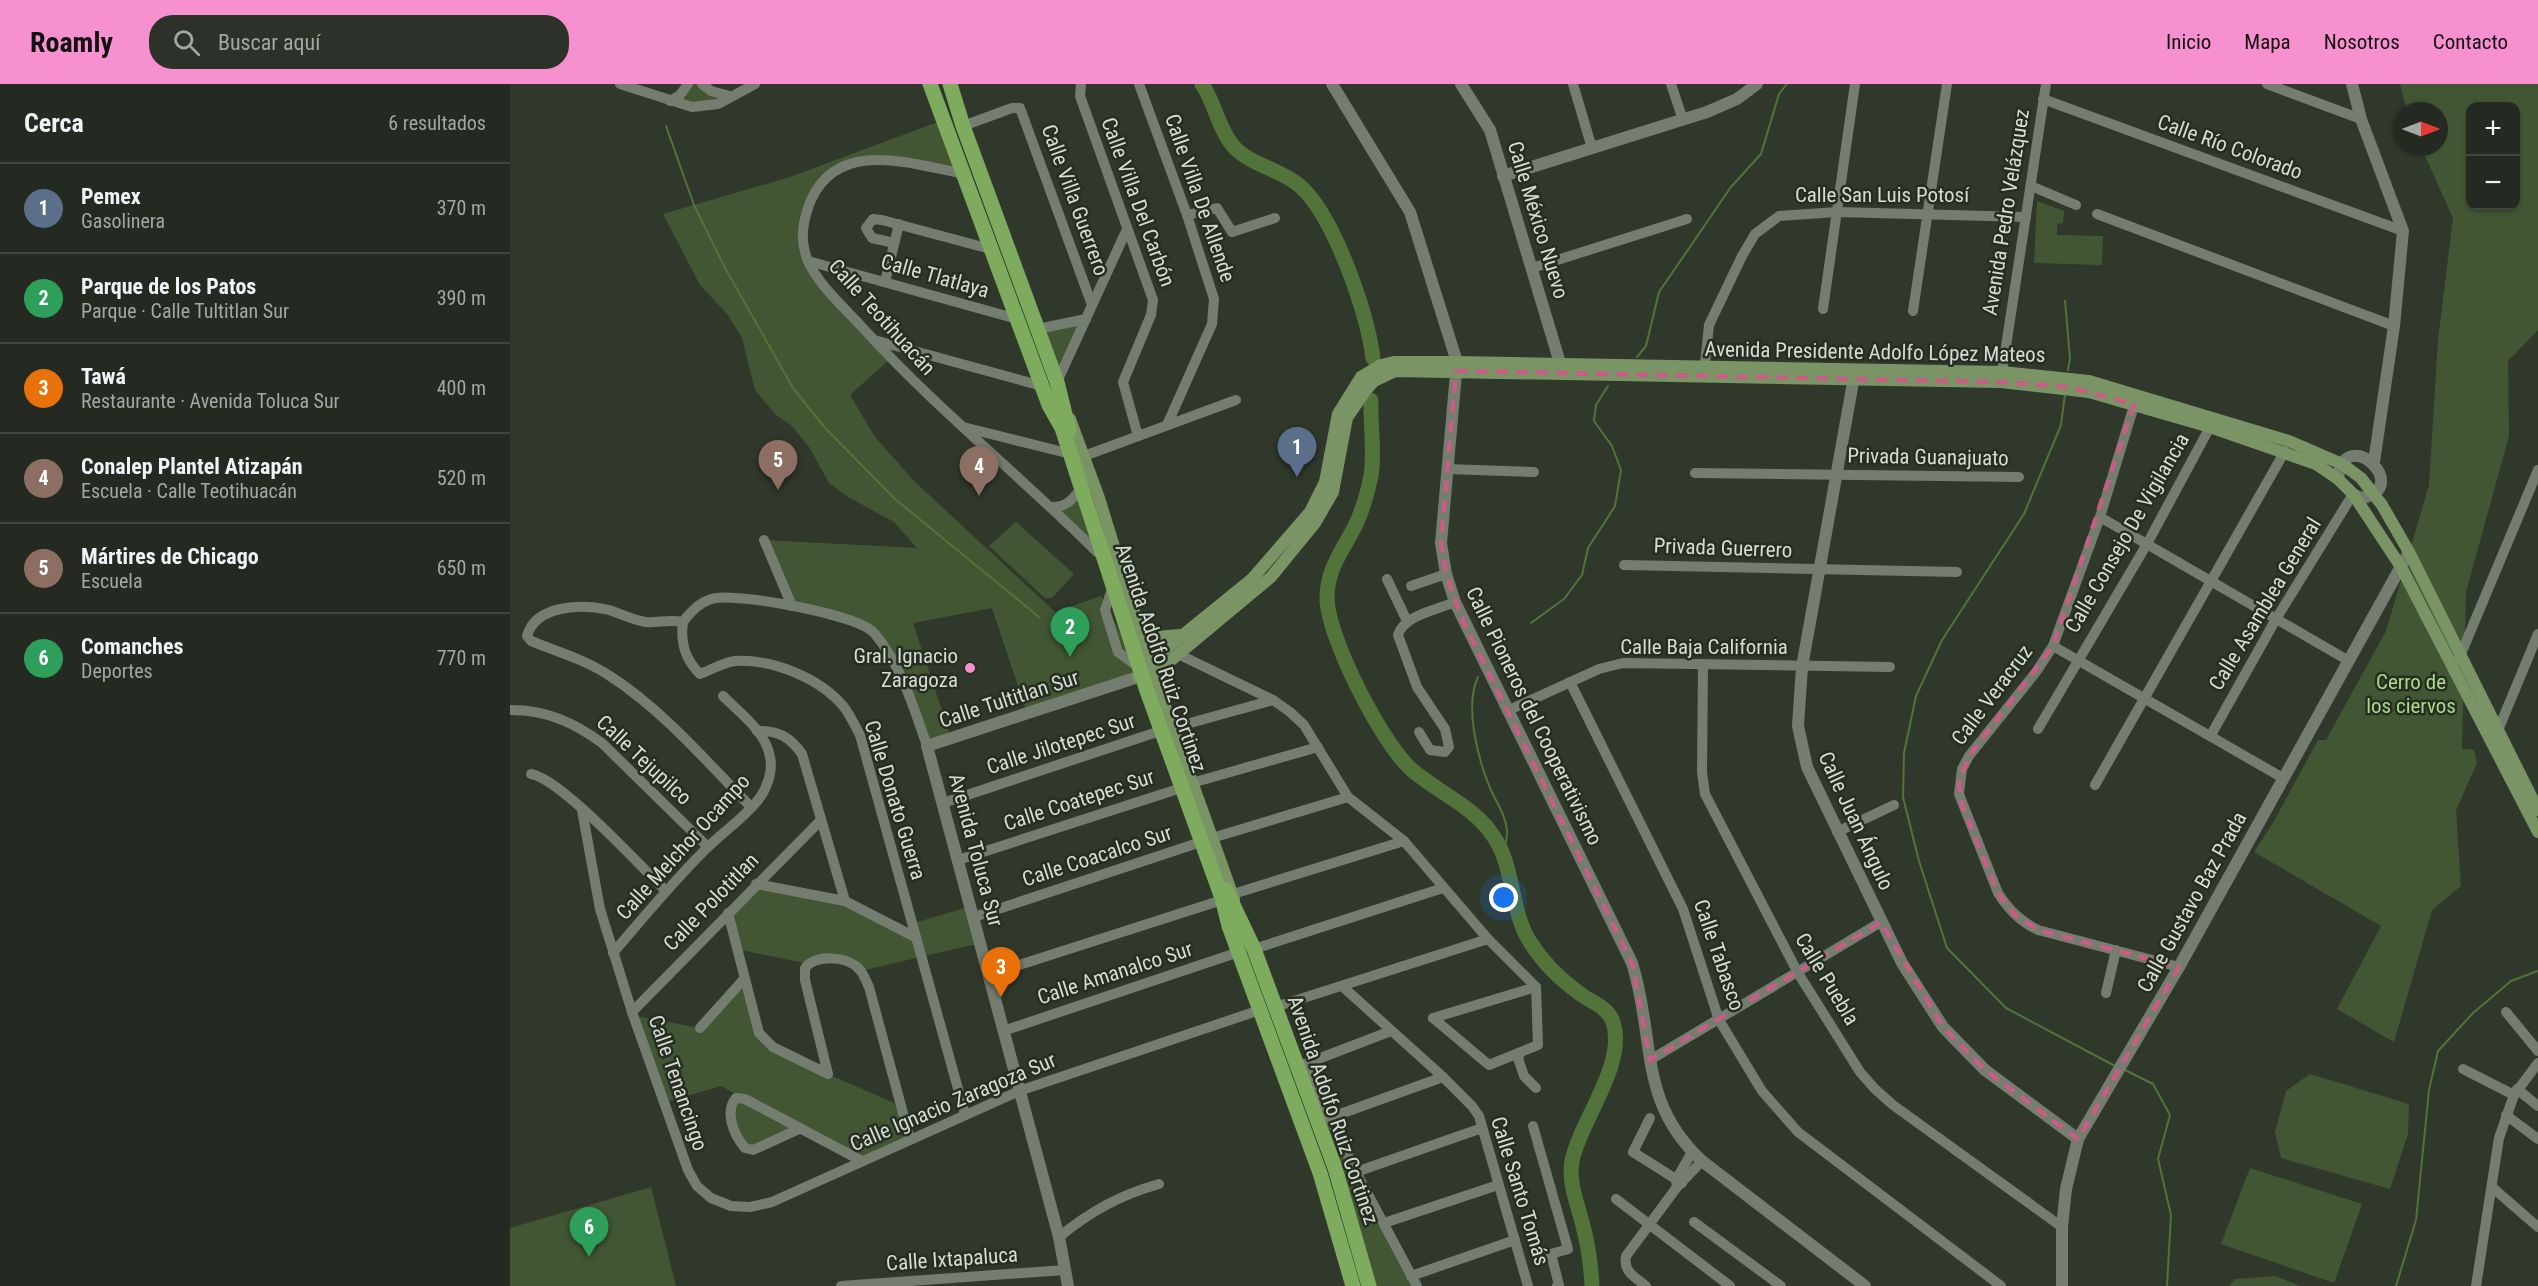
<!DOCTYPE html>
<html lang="es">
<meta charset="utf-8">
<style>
body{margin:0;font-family:"Roboto Condensed",sans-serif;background:#2c322a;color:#f1f3f6}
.controls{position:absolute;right:18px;top:18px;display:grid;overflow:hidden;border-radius:12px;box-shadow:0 2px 4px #0004}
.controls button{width:54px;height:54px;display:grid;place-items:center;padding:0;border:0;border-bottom:2px solid #41463f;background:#242a21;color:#f1f3f6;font:30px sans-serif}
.compass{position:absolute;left:1884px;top:18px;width:54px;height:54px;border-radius:50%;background:#242a21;box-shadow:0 2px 4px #0004;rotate:90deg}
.you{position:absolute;left:994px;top:814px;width:21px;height:21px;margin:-15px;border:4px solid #fff;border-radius:50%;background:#1a73e8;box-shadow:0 0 0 9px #1a73e833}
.badge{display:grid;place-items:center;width:39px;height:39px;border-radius:50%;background:#f690cf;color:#fff;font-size:20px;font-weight:700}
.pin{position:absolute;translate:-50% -50px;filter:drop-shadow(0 2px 3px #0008)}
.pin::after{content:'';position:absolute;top:32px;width:21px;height:18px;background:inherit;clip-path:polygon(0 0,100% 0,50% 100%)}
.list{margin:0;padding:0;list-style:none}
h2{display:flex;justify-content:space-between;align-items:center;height:78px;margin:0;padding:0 24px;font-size:26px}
h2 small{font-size:20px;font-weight:400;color:#a3a7a5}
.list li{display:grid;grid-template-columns:39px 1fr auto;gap:18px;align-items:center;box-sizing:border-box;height:90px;padding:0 24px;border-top:2px solid #41463f}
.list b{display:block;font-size:22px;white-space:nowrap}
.list p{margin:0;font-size:20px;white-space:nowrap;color:#a3a7a5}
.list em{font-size:20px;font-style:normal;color:#a3a7a5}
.icon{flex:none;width:33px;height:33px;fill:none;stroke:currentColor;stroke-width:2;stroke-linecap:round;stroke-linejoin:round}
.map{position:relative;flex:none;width:2028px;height:1202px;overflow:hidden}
header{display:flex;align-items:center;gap:36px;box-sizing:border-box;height:84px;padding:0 30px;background:#f690cf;color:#111}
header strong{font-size:28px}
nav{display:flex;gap:33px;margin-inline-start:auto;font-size:21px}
.search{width:420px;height:54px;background:#2c322a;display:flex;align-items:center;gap:15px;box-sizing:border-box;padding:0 21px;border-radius:24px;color:#a3a7a5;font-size:22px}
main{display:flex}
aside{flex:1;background:#242a21}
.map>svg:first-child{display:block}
.green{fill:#425634;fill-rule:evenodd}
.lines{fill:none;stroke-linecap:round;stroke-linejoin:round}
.stream{stroke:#52733a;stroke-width:2}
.river{stroke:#52733a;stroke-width:15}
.minor{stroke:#747d6f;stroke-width:10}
.tertiary{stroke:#747d6f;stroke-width:12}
.secondary{stroke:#7a9466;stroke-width:12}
.primary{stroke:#7fab5e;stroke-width:15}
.marked{fill:none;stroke:#c95d85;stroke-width:4.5;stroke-dasharray:12 8;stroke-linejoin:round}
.poi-dot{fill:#f690cf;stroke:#262e22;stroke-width:2}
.labels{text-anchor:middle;stroke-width:5;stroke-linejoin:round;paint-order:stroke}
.street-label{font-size:21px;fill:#d7dcd4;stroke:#262e22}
.poi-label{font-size:21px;fill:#d7dcd4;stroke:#262e22;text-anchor:end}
.park-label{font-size:21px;fill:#aadb88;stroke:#262e22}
</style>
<header>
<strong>Roamly</strong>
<div class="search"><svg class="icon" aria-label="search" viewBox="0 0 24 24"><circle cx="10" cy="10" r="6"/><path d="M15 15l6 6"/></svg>Buscar aquí</div>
<nav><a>Inicio</a><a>Mapa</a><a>Nosotros</a><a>Contacto</a></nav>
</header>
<main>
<aside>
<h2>Cerca<small>6 resultados</small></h2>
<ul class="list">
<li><span class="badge" style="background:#5c6f8a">1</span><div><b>Pemex</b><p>Gasolinera</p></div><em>370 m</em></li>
<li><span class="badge" style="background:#2e9e5b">2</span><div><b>Parque de los Patos</b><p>Parque · Calle Tultitlan Sur</p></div><em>390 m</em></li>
<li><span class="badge" style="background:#e8710a">3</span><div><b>Tawá</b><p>Restaurante · Avenida Toluca Sur</p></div><em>400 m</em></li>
<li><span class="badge" style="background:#8d6e63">4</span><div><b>Conalep Plantel Atizapán</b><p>Escuela · Calle Teotihuacán</p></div><em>520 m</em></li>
<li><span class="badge" style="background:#8d6e63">5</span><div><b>Mártires de Chicago</b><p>Escuela</p></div><em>650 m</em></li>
<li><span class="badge" style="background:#2e9e5b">6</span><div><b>Comanches</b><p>Deportes</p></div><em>770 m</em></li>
</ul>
</aside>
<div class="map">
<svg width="2028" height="1202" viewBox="0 0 2028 1202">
<rect width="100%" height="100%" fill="#30382c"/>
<!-- green -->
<g class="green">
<polygon points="178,0 192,0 213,12 208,20 168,20"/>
<path d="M1890 0H2028V246L1998 277 1999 352 1956 508 1952 665 1964 666 1967 679 1946 726 1951 802 1922 826 1884 958 1827 925 1871 842 1744 768 1763 739 1808 656H1816L1876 547 1919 401 1928 256 1943 134 1911 63H1929V27H1897ZM1960 22H2006V122H1960Z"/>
<polygon points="433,36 455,90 361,74 319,90 295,130 298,177 380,275 340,311 365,353 404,397 545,528 591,512 620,568 628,593 517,629 482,524 403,539 441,654 417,662 403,619 364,548 282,522 254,456 407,464 384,438 338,413 319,399 299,363 281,341 266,331 245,306 232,254 218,231 190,201 153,130 280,93"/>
<polygon points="1527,117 1554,127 1553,139 1547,140 1547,151 1593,152 1592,181 1524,179"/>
<polygon points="576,235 547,298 528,245"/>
<polygon points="570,406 588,469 542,423"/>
<polygon points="506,438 564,490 542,514 535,514 479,462"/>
<polygon points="246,800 335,817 404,852 401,840 461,822 470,859 351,887 340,879 298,880 227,865 218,829"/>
<polygon points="234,895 249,949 318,990 391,1022 400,1055 352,1077 289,1045 235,1064 220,1030 233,1014 211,1002 153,1019 121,931 190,944"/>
<polygon points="794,980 907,1202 859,1202"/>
<polygon points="1800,990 1899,1020 1898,1050 1880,1105 1771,1074 1765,1048 1776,1007"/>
<polygon points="1740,1084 1852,1120 1824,1199 1711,1160"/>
<polygon points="141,1103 166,1202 0,1202 0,1144"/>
<polygon points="1765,1192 1790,1202 1719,1202 1725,1195"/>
</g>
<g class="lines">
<!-- stream -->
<g class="stream">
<polyline points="156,42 184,121 215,184 283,304 316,345 385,415 529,533"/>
<polyline points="1555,217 1560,274 1558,286"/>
<polyline points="1127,273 1136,262 1149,208 1221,103 1251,70 1269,10 1277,0"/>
<polyline points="1555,310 1551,341 1514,430 1432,556 1406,612 1394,669 1393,713 1409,777 1437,864 1496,924 1605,982"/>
<polyline points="1021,539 1054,515 1072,491 1078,464 1105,422 1111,386 1102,362 1084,337 1086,321 1098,302"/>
<path d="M968 593C954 622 968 675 980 704 986 718 996 731 997 747 997 754 995 763 994 770"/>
<polyline points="1613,985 1643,1000 1660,1031 1648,1075 1661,1131 1657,1202"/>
<polyline points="1886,1202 1906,1136 1919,1006 1928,967 1963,929 2001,897 2028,887"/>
</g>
<!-- river -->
<g class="river">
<path d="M692 0C705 19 708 44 723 62 740 81 770 85 790 102 824 132 857 228 863 274"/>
<path d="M861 316C860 341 865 367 861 392 858 407 852 427 846 440 833 467 817 483 817 515 818 554 872 660 902 686 929 709 965 723 984 753 1005 785 1000 826 1020 858 1032 877 1051 896 1069 909 1081 918 1098 923 1103 938 1117 980 1070 1037 1062 1077 1058 1099 1068 1121 1073 1142 1078 1161 1081 1182 1082 1202"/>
</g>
<!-- minor -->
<g class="minor">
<polyline points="110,0 182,23 208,20 245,0"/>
<polyline points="192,0 201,7 220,12"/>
<polyline points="571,0 570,12 643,216 641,231 613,298 628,352"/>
<polyline points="629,0 677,131 704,215 702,240 657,341"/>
<polyline points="1063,0 1082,64"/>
<polyline points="1161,0 1173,36"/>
<polyline points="1757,0 1851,35"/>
<polyline points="1533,15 1893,147"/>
<polyline points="160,17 170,11 178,0"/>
<polyline points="453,42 502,24 510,24 582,221"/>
<path d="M455 90C404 81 329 53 301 116 293 136 289 156 298 177 309 202 334 223 352 243 426 325 511 392 588 469"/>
<polyline points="1521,102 1566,121"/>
<polyline points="1587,130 1884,242"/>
<polyline points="677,131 707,124 722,148 765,134"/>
<polyline points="384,159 362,154 356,144 363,135 372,136 484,166"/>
<polyline points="298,177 507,235"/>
<polyline points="1022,184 1177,135"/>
<polyline points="375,198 389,140"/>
<polyline points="1313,225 1345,0"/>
<polyline points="1403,227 1437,0"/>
<polyline points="528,245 576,235"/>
<polyline points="364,256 532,302"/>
<polyline points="1194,289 1199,241 1232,172 1245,150 1269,132 1327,128 1516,133"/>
<polyline points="1491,295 1536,0"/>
<polyline points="547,298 617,145"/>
<path d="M1626 315 1590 433 1543 562 1526 588 1459 672 1452 685 1449 710 1488 809C1499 826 1510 837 1528 846L1669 883"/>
<polyline points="453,343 557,369"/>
<polyline points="574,372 726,316"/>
<polyline points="937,385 1024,388"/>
<polyline points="1185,389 1509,393"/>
<path d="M542 423C556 423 562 416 570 406"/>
<polyline points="1590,433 1839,577"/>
<polyline points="254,456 282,522"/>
<polyline points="1114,481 1447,488"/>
<polyline points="877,495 897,537"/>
<polyline points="901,502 936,490"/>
<polyline points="601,508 595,526 608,568 623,579"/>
<path d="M173 538C170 559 175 575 190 590 201 586 214 578 225 577 263 575 310 594 334 623 340 631 345 642 350 651L455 1030"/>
<path d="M173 538C160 535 148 539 135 538 123 536 111 530 99 526 73 520 26 520 17 552L21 557C48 568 76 576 100 592 154 627 197 678 241 723"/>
<path d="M173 538C181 527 192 516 206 514 231 510 349 530 365 550 391 581 404 624 417 662"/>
<polyline points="1543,562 1773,694"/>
<polyline points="668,570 763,616 780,628 794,641 838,713 894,757 978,855 1026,903 1028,961 979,981 923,934"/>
<polyline points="1948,577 2028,386"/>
<polyline points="1193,580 1192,688 1195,710 1288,889 1350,988 1365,1005 1383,1021 1552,1143"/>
<polyline points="1060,598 1173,825 1209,936 1252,1007 1288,1048 1491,1202"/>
<path d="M1 626C36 626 63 638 92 659L198 763"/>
<polyline points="997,627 1089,585 1113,579 1380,583"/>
<polyline points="662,644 763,616"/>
<polyline points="1528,645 1637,460 1700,343"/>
<path d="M247 647C268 646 280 653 292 670L335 817"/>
<path d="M909 648 920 666 935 668 939 663 935 645 907 603 888 551C894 531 927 526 945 518"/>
<polyline points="1701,651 1766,535 1843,410"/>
<polyline points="1986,651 2028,550"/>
<path d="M21 690C51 695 130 782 156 807"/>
<polyline points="682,699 808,663"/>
<polyline points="1585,701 1775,367"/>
<polyline points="433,719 647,648"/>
<polyline points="72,726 90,825 122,928 178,1086 187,1102 201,1114 221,1122 240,1123 262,1118 509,1007 750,926"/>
<polyline points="1327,748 1384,721"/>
<polyline points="702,754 838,713"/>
<polyline points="448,776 668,705"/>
<polyline points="246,800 335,817 405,853"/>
<polyline points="723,810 894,757"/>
<path d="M218 829 249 949 263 963 318 990 295 896V884C306 870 337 872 349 885 354 890 356 897 359 903L400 1055"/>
<polyline points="464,833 688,759"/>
<polyline points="744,865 933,804"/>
<path d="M103 869C134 833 164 796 198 763 215 746 237 732 251 712 258 701 263 686 260 673 256 648 230 629 213 612"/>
<polyline points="478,891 709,817"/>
<polyline points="832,902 933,993 962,1022 969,1032 1018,1202"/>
<polyline points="1596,909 1606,866"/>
<polyline points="765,923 978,855"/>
<polyline points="122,928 310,737"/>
<polyline points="1996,928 2028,967"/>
<polyline points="923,934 1026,903"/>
<polyline points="190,944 234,895"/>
<polyline points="493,947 729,868"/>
<polyline points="1010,970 1008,974 1014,992 1026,1004"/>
<polyline points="1140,976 1371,838"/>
<polyline points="794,980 846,1088 907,1202"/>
<polyline points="787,983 881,947"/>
<polyline points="1953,985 2004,1011"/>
<polyline points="2007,1005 2028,1022"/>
<polyline points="1996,1031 2028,1055"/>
<polyline points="819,1034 933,993"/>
<polyline points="1140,1034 1123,1068 1172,1099"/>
<polyline points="1023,1042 1058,1165 1041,1170 1049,1201 1047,1202"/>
<path d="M289 1045 243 1066 235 1064C224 1051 214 1028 226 1014L235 1015 352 1077"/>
<polyline points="846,1088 972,1044"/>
<polyline points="1167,1103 1166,1096 1182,1068"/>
<polyline points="1983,1104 2028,1143"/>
<polyline points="1106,1115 1220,1202"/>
<polyline points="1184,1138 1271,1202"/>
<polyline points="874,1139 988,1101"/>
<path d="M549 1153C581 1127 610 1111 649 1100"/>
<polyline points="901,1192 1005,1156"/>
<polyline points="331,1202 555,1186"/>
<path d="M1136 1202C1125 1193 1113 1188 1116 1172L1167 1103 1192 1077"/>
<polyline points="1966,1202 1989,1054 2004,1011 2028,979"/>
</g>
<!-- tertiary -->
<g class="tertiary">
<path d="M822 0 900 128 947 278 931 459 936 490 945 518 1122 879C1146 955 1127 1017 1192 1077L1355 1202"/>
<polyline points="951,0 980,46 1053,289"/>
<polyline points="1842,0 1851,35 1893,147 1884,242 1864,378"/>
<polyline points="993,92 1197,28 1227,15 1247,0"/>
<polyline points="1345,287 1292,583 1288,642 1297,683 1392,879 1433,943 1475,986 1568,1055"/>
<path d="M1828 395C1834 337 1905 405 1851 414L1843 410"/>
<polyline points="558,1202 549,1153 417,662 628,593"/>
<polyline points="1552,1202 1552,1143 1556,1105 1568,1055 1669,883 1899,468"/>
</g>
<!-- secondary -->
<g class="secondary">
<polyline points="560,335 589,414 642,586 724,815"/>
<polyline points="628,540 646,553 671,551"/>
<path d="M626 563C632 578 645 579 659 578L761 493 805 439 823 408 837 334 856 306 864 297 885 287 1491 298 1579 308 1700 343 1806 380 1828 395 1843 410 1891 483 2028 748"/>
<polyline points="628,593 642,586 652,568 742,495 800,428 815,398 828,330 851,293 871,281 884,278 947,278 1492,288 1579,297 1779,357 1832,380 1851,394 1872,421 1899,468 2028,726"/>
<polyline points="655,610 655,590 659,578"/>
</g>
<!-- primary -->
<g class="primary">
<polyline points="420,0 539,321 552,344 637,607 712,814 719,842 810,1089 843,1202"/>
<polyline points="440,0 453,42 547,298 559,346"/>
<polyline points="716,806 744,865 825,1084 859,1202"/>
</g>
</g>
<!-- marked area -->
<path class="marked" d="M946 287 1491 298 1558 303 1624 320 1543 562 1459 672 1449 698 1452 721 1488 809 1505 831 1528 846 1669 883 1568 1055 1475 986 1433 943 1371 838 1140 976 1122 879 953 537 936 490 931 459Z"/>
<!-- markers -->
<circle class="poi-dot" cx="460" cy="584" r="6"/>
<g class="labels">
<!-- street labels -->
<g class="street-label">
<text transform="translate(1720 63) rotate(20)" y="7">Calle Río Colorado</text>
<text x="1372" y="118">Calle San Luis Potosí</text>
<text transform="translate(690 114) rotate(71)" y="7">Calle Villa De Allende</text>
<text transform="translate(565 116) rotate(70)" y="7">Calle Villa Guerrero</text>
<text transform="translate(628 118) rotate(70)" y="7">Calle Villa Del Carbón</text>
<text transform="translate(1496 128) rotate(-81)" y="7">Avenida Pedro Velázquez</text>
<text transform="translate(1028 136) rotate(73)" y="7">Calle México Nuevo</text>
<text transform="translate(425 192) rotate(16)" y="7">Calle Tlatlaya</text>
<text transform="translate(372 233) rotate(48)" y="7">Calle Teotihuacán</text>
<text transform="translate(1365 268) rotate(1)" y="7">Avenida Presidente Adolfo López Mateos</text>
<text transform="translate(1418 373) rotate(1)" y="7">Privada Guanajuato</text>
<text transform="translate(1617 449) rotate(-60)" y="7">Calle Consejo De Vigilancia</text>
<text transform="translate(1213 464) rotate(2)" y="7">Privada Guerrero</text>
<text transform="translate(1755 520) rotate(-59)" y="7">Calle Asamblea General</text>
<text x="1194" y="570">Calle Baja California</text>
<text transform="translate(651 574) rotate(71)" y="7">Avenida Adolfo Ruiz Cortinez</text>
<text transform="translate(1482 611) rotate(-53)" y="7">Calle Veracruz</text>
<text transform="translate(499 615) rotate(-18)" y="7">Calle Tultitlan Sur</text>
<text transform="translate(1024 632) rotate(64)" y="7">Calle Pioneros del Cooperativismo</text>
<text transform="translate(551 660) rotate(-18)" y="7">Calle Jilotepec Sur</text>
<text transform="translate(134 676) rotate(43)" y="7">Calle Tejupilco</text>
<text transform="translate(385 716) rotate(73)" y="7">Calle Donato Guerra</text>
<text transform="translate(569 716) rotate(-18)" y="7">Calle Coatepec Sur</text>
<text transform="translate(1346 737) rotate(65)" y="7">Calle Juan Ángulo</text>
<text transform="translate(173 763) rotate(-48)" y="7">Calle Melchor Ocampo</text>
<text transform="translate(466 766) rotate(75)" y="7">Avenida Toluca Sur</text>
<text transform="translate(587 772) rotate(-18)" y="7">Calle Coacalco Sur</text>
<text transform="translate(201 818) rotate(-46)" y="7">Calle Polotitlan</text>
<text transform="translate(1682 818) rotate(-61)" y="7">Calle Gustavo Baz Prada</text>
<text transform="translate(1209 871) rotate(71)" y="7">Calle Tabasco</text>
<text transform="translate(605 889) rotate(-18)" y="7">Calle Amanalco Sur</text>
<text transform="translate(1317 895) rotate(59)" y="7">Calle Puebla</text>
<text transform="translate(168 999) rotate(71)" y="7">Calle Tenancingo</text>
<text transform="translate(443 1018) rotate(-23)" y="7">Calle Ignacio Zaragoza Sur</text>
<text transform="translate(823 1026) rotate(71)" y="7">Avenida Adolfo Ruiz Cortinez</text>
<text transform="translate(1010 1107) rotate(73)" y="7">Calle Santo Tomás</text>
<text transform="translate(442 1175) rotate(-4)" y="7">Calle Ixtapaluca</text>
</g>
<!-- poi labels -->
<g class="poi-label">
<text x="448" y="579">Gral. Ignacio<tspan x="448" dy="24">Zaragoza</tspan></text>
</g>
<!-- park labels -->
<g class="park-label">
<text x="1901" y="605">Cerro de<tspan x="1901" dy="24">los ciervos</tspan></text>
</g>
</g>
</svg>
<div class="controls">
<button>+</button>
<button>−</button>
</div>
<svg class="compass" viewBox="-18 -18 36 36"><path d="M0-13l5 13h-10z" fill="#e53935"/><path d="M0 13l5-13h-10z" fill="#a3a7a5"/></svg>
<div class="you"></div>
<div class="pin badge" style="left:787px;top:393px;background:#5c6f8a">1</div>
<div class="pin badge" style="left:560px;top:573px;background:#2e9e5b">2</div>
<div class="pin badge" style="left:491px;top:913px;background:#e8710a">3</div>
<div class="pin badge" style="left:469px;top:412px;background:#8d6e63">4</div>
<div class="pin badge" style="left:268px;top:406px;background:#8d6e63">5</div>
<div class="pin badge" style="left:79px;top:1173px;background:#2e9e5b">6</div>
</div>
</main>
